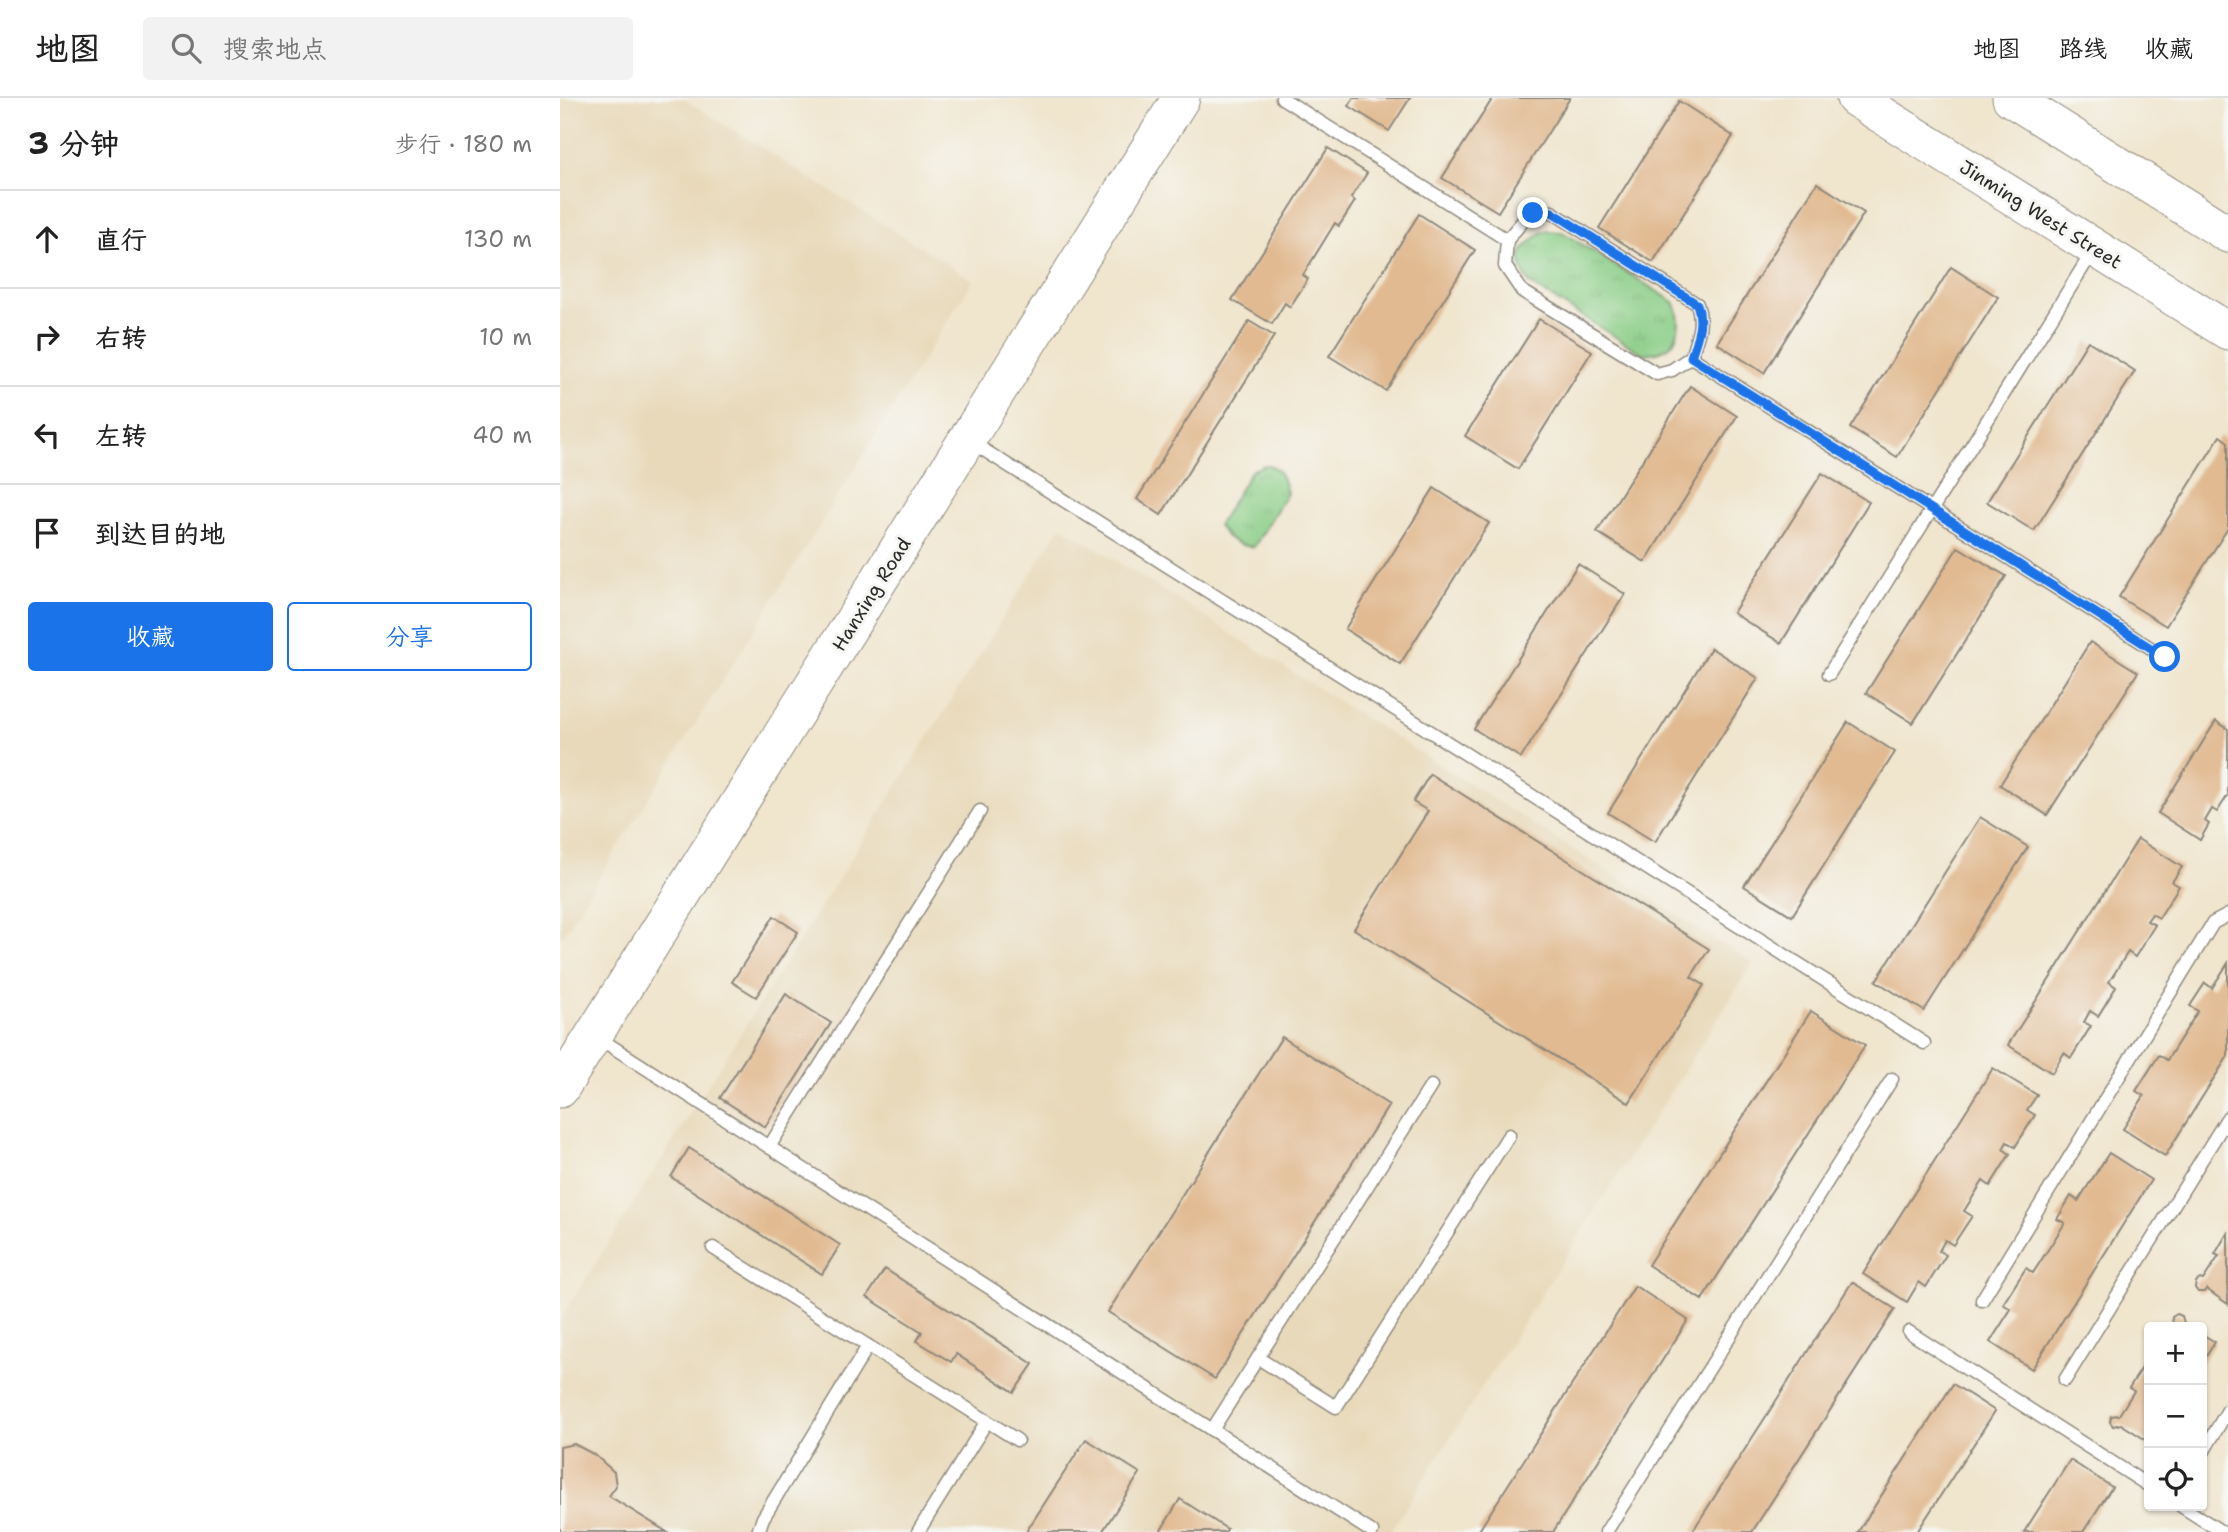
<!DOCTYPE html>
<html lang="zh">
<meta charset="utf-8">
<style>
body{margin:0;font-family:"Shantell Sans","LXGW WenKai TC",sans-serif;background:#f2f2f2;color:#222}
.controls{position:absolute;right:21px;bottom:21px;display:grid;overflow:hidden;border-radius:7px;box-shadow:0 2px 5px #0004}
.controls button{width:63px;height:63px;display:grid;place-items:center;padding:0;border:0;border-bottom:2px solid #e0e0e0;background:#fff;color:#222;font:35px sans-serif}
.stop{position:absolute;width:21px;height:21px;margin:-16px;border:5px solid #1a73e8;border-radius:50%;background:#fff}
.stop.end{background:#1a73e8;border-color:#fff;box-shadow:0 2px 7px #0008}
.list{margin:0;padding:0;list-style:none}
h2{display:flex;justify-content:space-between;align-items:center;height:91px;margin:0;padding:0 28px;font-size:30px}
h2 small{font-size:23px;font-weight:400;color:#767676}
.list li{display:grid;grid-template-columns:46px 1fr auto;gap:21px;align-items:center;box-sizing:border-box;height:98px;padding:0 28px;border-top:2px solid #e0e0e0}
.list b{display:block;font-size:26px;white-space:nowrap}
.list em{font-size:23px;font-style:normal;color:#767676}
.actions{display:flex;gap:14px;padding:21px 28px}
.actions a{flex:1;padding:16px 0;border:2px solid #1a73e8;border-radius:7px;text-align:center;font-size:24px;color:#1a73e8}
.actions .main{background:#1a73e8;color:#fff}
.icon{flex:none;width:38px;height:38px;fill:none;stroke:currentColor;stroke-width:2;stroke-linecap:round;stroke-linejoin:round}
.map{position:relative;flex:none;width:1668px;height:1434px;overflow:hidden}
header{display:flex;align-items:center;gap:42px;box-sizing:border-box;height:98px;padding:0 35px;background:#fff;border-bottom:2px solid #e0e0e0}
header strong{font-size:33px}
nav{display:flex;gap:38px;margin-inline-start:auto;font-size:24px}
.search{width:490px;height:63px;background:#f2f2f2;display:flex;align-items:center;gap:18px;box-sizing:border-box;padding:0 24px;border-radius:7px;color:#767676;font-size:26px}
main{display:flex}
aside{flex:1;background:#fff}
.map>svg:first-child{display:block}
.built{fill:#e8d9ba}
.grass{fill:url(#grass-tufts);stroke:#5a7c58;stroke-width:2}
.building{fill:#e1ba91}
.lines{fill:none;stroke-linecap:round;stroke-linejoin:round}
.lane-casing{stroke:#8e887c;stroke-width:15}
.secondary-casing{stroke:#8e887c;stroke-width:39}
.lane{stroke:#fff;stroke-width:12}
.secondary{stroke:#fff;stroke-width:37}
.route{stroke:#1a73e8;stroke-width:9}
.labels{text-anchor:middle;stroke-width:6;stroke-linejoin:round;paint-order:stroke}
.street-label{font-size:19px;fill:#2b2b2b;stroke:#f6f6f2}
</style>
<header>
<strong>地图</strong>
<div class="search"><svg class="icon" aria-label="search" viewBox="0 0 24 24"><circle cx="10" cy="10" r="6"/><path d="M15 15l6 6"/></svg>搜索地点</div>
<nav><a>地图</a><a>路线</a><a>收藏</a></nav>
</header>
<main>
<aside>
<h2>3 分钟<small>步行 · 180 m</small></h2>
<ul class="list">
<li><svg class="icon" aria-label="ahead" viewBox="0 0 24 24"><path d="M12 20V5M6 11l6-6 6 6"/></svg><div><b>直行</b></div><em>130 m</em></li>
<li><svg class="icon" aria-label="right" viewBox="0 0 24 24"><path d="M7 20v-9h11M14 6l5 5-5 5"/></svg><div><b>右转</b></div><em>10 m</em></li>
<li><svg class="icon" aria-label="left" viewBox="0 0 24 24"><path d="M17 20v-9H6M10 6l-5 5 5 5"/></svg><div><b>左转</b></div><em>40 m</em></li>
<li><svg class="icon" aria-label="arrive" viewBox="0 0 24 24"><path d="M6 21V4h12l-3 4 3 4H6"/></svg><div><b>到达目的地</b></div></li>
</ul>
<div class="actions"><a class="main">收藏</a><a>分享</a></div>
</aside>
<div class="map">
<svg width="1668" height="1434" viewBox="0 0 1668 1434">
<defs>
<pattern id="grass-tufts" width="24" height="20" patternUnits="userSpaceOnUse" patternTransform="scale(1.75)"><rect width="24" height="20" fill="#8acd86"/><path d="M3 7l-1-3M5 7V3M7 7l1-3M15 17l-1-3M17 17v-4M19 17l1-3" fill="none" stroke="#77b074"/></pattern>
</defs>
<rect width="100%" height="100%" fill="#f6f6f2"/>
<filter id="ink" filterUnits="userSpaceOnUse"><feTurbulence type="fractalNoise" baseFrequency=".0143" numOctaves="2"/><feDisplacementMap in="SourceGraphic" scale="14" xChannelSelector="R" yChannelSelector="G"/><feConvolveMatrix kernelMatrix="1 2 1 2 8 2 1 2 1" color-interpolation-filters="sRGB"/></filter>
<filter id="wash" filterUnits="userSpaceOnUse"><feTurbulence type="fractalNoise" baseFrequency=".00686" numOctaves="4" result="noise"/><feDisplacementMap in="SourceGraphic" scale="28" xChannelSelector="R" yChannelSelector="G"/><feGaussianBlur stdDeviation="1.57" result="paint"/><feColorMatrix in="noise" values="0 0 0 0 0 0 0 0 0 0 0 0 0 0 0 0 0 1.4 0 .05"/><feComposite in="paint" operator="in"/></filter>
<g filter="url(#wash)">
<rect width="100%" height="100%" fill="#f0e5cd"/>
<!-- built -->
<g class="built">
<polygon points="0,0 122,0 413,182 0,842"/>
<polygon points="501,428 1193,865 830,1434 0,1434 0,1222"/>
</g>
<!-- grass -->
<g class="grass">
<path d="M984 133 1002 134 1114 204C1122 220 1121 247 1100 253 1095 255 1088 255 1083 256L970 186C952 159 960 151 984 133Z"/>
<path d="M704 367C720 366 724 383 727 395L694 449C678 448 666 442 658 427L691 373Z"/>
</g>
<g id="blocks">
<!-- building -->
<g class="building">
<polygon points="794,0 850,0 829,33 789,8"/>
<polygon points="933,0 1010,0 938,114 882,80"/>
<polygon points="1119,3 1173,38 1093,164 1039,130"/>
<polygon points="768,50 807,75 791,100 795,103 779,128 775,125 743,177 748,181 730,209 725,205 712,226 672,202"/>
<polygon points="1257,85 1304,115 1204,275 1157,245"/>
<polygon points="859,116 915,152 826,293 769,258"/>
<polygon points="1391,169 1438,199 1337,359 1290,330"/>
<polygon points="979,221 1032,253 958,371 905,338"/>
<polygon points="689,223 714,238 601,417 577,401"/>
<polygon points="1528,243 1575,273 1474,433 1427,404"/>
<polygon points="1130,288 1177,318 1085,464 1037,434"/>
<polygon points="1660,338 1668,344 1668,430 1606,528 1559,499"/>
<polygon points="1262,375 1309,404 1221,545 1173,515"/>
<polygon points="874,390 929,425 840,566 785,531"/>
<polygon points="1398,449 1446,478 1353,625 1306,595"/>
<polygon points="1018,466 1065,496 961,660 914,631"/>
<polygon points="1530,544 1578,574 1487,717 1440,687"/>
<polygon points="1151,550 1198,580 1095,744 1048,715"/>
<polygon points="1656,623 1668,631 1668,697 1657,714 1652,711 1645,723 1649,726 1640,742 1598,715"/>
<polygon points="1288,624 1335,654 1232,818 1184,788"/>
<polygon points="870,676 1149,851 1131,879 1144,887 1069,1005 794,831 868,713 853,704"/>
<polygon points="1420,719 1468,749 1364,913 1316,883"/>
<polygon points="1578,741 1622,769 1612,784 1619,788 1599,820 1592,816 1587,823 1595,827 1575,859 1568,854 1549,884 1556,889 1538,918 1530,913 1524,924 1531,928 1511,960 1504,955 1492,975 1448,947"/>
<polygon points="214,818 238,834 196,899 172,884"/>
<polygon points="1668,865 1668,958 1605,1058 1563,1031 1584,998 1576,993 1599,957 1607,962 1638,913 1630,908 1645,885 1652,890"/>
<polygon points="226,896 271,925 205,1029 160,1000"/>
<polygon points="1251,913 1305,947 1142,1202 1088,1167"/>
<polygon points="722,939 829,1007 655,1281 548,1214"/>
<polygon points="1433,970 1477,997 1467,1012 1475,1017 1455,1049 1447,1044 1443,1051 1450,1056 1430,1088 1423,1083 1404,1113 1412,1118 1393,1147 1385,1142 1379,1153 1386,1157 1366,1189 1359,1184 1347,1204 1303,1176"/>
<polygon points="129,1050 280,1147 262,1176 111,1079"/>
<polygon points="1549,1055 1591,1082 1472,1271 1430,1244 1451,1211 1443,1206 1466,1170 1473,1175 1505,1125 1497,1121 1511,1098 1518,1103"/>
<polygon points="1668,1134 1668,1206 1646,1191 1644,1194 1638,1194 1635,1190 1636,1184 1640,1181 1643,1182 1659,1158 1655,1156"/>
<polygon points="325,1171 473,1266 454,1294 396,1256 391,1264 357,1243 362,1234 307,1199"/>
<polygon points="1292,1184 1335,1211 1192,1434 1132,1434"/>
<polygon points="1075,1188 1128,1222 993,1434 918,1434"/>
<polygon points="1617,1216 1622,1218 1624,1225 1630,1229 1613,1229 1612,1219"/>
<polygon points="1642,1236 1655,1244 1642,1265"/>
<polygon points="1589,1259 1589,1344 1561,1326 1553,1328 1550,1324 1551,1318 1559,1317 1574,1293 1569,1290"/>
<polygon points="1393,1286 1435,1313 1357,1434 1298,1434"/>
<polygon points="526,1341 580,1375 542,1434 466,1434"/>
<polygon points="14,1346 35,1357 54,1374 56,1388 49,1398 107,1434 0,1434 0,1349"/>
<polygon points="1510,1362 1552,1389 1523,1434 1464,1434"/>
<polygon points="620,1401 667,1431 665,1434 600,1434"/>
</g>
</g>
</g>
<g filter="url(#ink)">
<use href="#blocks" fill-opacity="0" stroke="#8e887c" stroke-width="2"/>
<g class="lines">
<!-- lane casing -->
<g class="lane-casing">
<g id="lane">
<path d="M722 0 947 142C961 126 969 109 992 114L1137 206C1144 225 1137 240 1131 259L1605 559"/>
<polyline points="947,142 945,168 962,193 1097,276 1112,272 1131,259"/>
<polyline points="408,342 1364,945"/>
<polyline points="1269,576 1533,153"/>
<polyline points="37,939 812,1434"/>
<polyline points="209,1049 420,713"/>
<polyline points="153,1150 457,1342"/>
<polyline points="1422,1202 1653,825 1668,817"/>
<polyline points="1349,1234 1589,1388"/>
<polyline points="698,1260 776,1309 949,1037"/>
<polyline points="1505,1282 1668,1019"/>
<polyline points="652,1332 871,988"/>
<polyline points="1642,1356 1668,1312"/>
<polyline points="1621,1408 1662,1434"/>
<polyline points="198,1434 203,1420 308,1248"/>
<polyline points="358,1434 427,1323"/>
<polyline points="1046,1434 1332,981"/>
</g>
</g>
<!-- secondary casing -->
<g class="secondary-casing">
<g id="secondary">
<polyline points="1295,0 1668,233"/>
<polyline points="1451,0 1668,136"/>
<polyline points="0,991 621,0"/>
</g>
</g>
<!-- lane -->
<use href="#lane" class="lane"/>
<!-- secondary -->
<use href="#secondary" class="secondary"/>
</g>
</g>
<g class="lines" filter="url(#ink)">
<!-- route -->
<path class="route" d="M973 115 981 112 992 114 1137 206C1144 225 1137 240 1131 259L1605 559"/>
</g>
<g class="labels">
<!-- street labels -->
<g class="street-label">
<text transform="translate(1481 116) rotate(32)" y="7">Jinming West Street</text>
<text transform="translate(311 496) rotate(-58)" y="7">Hanxing Road</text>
</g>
</g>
</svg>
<div class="controls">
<button>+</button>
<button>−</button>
<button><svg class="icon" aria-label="locate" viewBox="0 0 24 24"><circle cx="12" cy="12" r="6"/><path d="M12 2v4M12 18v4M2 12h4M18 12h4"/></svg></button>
</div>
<div class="stop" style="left:1605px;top:559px"></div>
<div class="stop end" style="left:973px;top:115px"></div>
</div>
</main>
